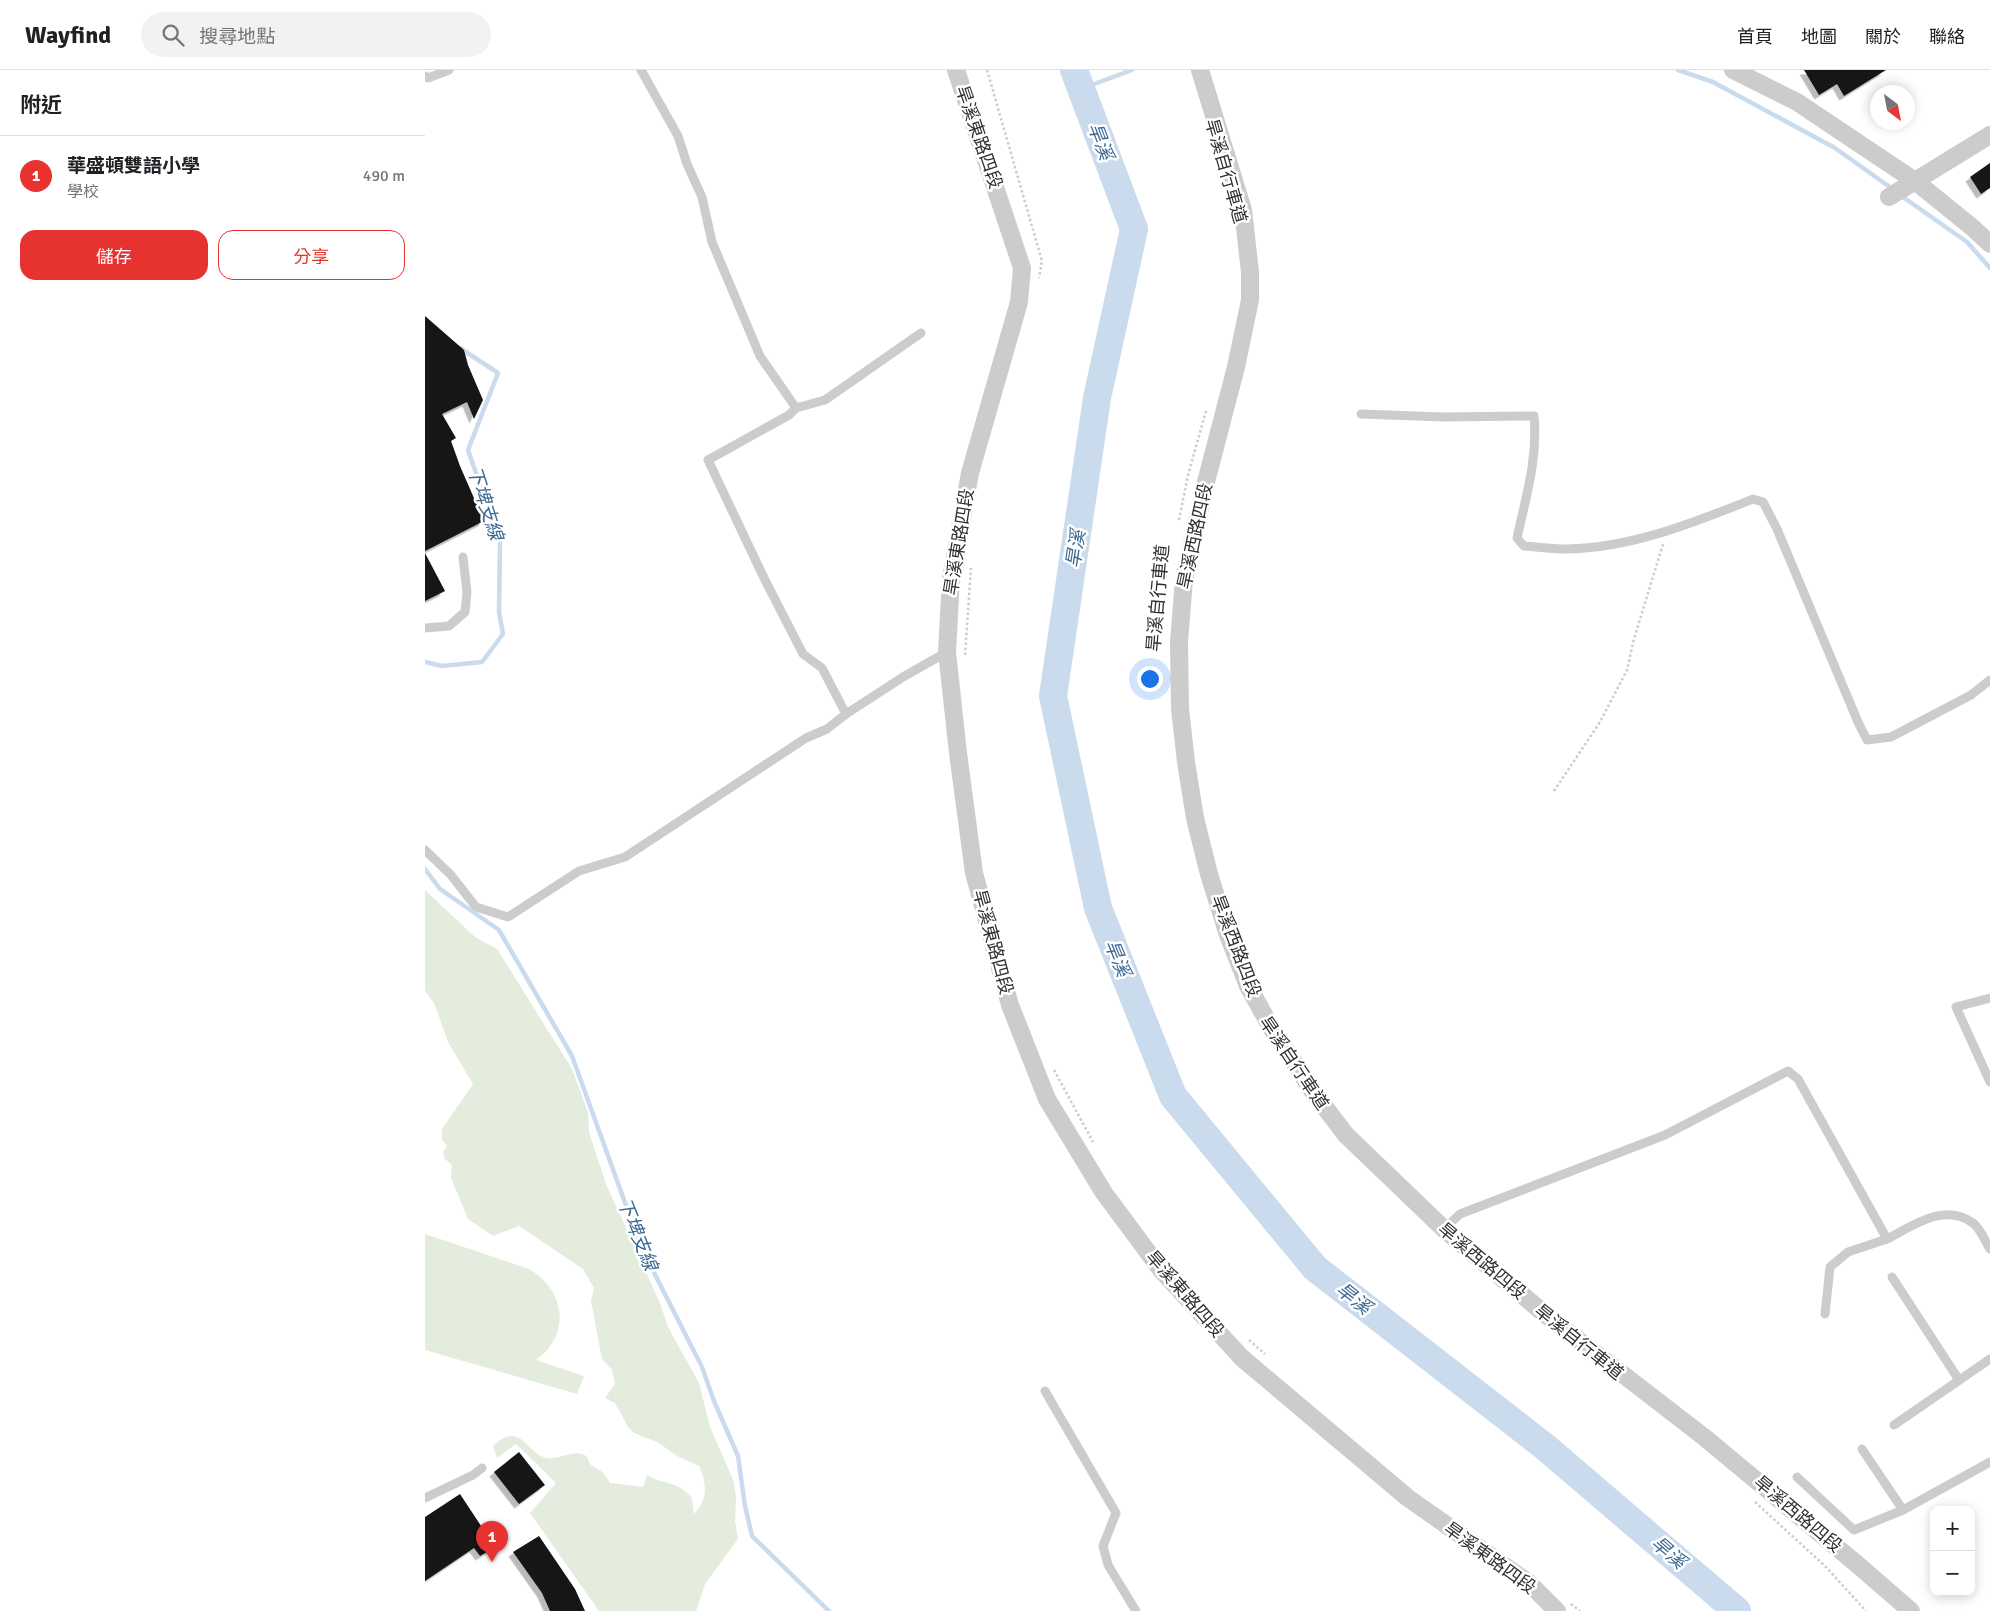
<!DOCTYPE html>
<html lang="zh-TW">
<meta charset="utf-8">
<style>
body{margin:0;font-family:Signika,"Noto Sans TC",sans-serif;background:#f2f2f2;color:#202124}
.controls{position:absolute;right:15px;bottom:15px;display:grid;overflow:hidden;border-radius:10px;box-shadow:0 2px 12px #0003}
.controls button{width:45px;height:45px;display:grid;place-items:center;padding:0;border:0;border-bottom:1px solid #e0e0e0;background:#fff;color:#202124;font:25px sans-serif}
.compass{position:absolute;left:1445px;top:15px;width:45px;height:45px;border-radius:50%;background:#fff;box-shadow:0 2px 12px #0003;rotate:148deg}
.you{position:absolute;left:724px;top:608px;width:18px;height:18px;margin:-12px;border:4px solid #fff;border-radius:50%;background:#1a73e8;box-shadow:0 0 0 8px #1a73e833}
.badge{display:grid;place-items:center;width:32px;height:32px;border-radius:50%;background:#e63330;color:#fff;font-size:16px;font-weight:700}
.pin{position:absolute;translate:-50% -41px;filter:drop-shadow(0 1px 2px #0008)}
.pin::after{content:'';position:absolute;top:26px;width:18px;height:15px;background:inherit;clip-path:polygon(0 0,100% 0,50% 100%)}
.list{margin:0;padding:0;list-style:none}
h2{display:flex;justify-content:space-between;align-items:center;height:65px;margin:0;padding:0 20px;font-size:21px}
h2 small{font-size:16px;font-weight:400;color:#757577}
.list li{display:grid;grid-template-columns:32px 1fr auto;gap:15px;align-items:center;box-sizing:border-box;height:80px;padding:0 20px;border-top:1px solid #e0e0e0}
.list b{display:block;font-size:19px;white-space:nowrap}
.list p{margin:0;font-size:16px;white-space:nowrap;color:#757577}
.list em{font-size:16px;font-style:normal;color:#757577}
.actions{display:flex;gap:10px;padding:15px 20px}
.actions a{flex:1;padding:11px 0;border:1px solid #e63330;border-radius:15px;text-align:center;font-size:18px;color:#e63330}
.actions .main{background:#e63330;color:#fff}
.icon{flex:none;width:28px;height:28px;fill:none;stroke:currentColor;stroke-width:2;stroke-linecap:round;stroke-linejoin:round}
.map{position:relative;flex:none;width:1565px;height:1541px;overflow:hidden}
header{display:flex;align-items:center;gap:30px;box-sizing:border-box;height:70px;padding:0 25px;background:#fff;border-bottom:1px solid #e0e0e0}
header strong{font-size:24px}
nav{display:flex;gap:28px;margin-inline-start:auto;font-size:18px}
.search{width:350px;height:45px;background:#f2f2f2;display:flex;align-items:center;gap:12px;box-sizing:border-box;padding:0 18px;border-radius:28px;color:#757577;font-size:19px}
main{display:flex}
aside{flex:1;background:#fff}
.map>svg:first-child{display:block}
.green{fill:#e4ecdd}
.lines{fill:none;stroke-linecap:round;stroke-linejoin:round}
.stream{stroke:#c9dbec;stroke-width:4.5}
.river{stroke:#c9dbec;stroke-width:28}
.building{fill:#161616;filter:url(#shadow)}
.path{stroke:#ccc;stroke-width:2.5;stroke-dasharray:2.5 2.5;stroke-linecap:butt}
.service{stroke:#ccc;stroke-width:9}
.minor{stroke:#ccc;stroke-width:18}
.labels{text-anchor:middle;stroke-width:5;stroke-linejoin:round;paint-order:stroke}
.street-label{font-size:18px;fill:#2f2f2f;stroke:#fff}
.water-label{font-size:19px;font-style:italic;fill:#3c6992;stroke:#fff}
</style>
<header>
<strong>Wayfind</strong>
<div class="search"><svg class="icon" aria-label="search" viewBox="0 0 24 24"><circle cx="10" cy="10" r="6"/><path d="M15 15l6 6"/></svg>搜尋地點</div>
<nav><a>首頁</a><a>地圖</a><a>關於</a><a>聯絡</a></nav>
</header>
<main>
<aside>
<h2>附近<small></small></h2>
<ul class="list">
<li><span class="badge">1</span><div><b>華盛頓雙語小學</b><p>學校</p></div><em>490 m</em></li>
</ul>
<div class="actions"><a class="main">儲存</a><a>分享</a></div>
</aside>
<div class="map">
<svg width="1565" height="1541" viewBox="0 0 1565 1541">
<defs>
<filter id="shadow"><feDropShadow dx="-4.5" dy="4.5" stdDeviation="0" flood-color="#0004"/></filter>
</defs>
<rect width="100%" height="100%" fill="#fff"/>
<!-- green -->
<g class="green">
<path d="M0 820 50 867 72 879 147 999 163 1042 164 1062 181 1114 235 1233 243 1257 274 1313 285 1357 309 1412 311 1427 310 1451 313 1469 280 1514 271 1541H174L105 1443 131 1413 91 1374 72 1388 68 1376C96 1350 100 1382 121 1388 133 1391 153 1377 162 1387 163 1389 164 1392 165 1394 168 1398 175 1399 178 1403 181 1405 183 1410 185 1413L218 1417 222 1405C240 1416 252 1410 267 1428L269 1444C283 1430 282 1413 274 1396L252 1386 234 1373 209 1363 203 1357 190 1333 180 1328 190 1314 187 1300 177 1289 166 1231 169 1218 158 1199 94 1156 68 1166 43 1149 26 1108 27 1095 20 1089 18 1082 22 1076 17 1069V1059L48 1014 23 972 9 933 0 921Z"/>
<path d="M0 1164 104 1199C141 1221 146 1265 111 1290L159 1306 152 1324 0 1280Z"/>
</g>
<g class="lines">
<!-- stream -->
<g class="stream">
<polyline points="1253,0 1288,12 1410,78 1469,120"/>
<polyline points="656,19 707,0"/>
<polyline points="1475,125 1542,172 1565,198"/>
<polyline points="0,592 17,596 57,592 78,564 74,542 75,472 43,380 73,303 35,278"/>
<polyline points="0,799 15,819 74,860 147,986 216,1177 277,1297 289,1331 313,1386 320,1436 327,1466 404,1541"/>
</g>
<!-- river -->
<polyline class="river" points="649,0 709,159 672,328 628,626 673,838 748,1026 890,1198 1119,1376 1312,1541"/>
</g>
<!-- building -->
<g class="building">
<polygon points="1379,0 1461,0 1419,26 1412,14 1394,25"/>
<polygon points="1565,93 1565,118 1556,124 1545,107"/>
<polygon points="0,246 39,280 43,295 58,330 49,349 42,332 17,344 31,368 26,371 35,396 59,451 0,481"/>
<polygon points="0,483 20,521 0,531"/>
<polygon points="94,1382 120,1415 94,1434 69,1402"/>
<polygon points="35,1424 70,1477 55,1486 49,1478 0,1511 0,1447"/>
<polygon points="114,1466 150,1519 160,1541 125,1541 117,1523 88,1482"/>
</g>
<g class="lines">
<!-- path -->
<g class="path">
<polyline points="562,0 617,191 614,208"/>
<polyline points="754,450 763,405 781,341"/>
<polyline points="540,585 546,498"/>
<polyline points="1129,721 1175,652 1202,600 1209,569 1238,474"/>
<polyline points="629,1000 668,1072"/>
<polyline points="824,1270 840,1284"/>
<polyline points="1330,1432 1401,1497 1441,1541"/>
<polyline points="1146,1534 1155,1541"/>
</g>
<!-- service -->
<g class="service">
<polyline points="216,0 253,66 262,94 277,127 287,172 335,286 371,338"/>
<polyline points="0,6 3,8 24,0"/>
<path d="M936 344 1018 347 1109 346C1113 388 1101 427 1092 468L1099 476C1113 477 1127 479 1141 479 1206 478 1268 453 1328 429L1338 432 1352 459 1433 652 1442 670 1466 667 1546 625 1565 610"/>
<polyline points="0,558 24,556 40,542 42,522 38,487"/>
<polyline points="421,644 397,598 378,584 339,508 283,390 364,345 371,338 400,330 496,263"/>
<polyline points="0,780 26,805 51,837 83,847 154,801 200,787 381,668 402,659 421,644 478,607 522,582"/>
<polyline points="1565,928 1531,937 1565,1012"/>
<path d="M1019 1159 1035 1144 1240 1065 1363 1001 1373 1009 1462 1169C1488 1156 1519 1132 1548 1153 1555 1158 1560 1171 1565 1179"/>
<polyline points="1467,1207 1534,1310"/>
<polyline points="1400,1244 1405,1197 1423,1182 1462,1169"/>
<polyline points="620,1321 691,1443 678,1476 683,1495 711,1541"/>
<polyline points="1469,1355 1565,1289"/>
<polyline points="1437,1379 1478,1440"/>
<polyline points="1372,1407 1429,1460 1478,1440 1565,1392"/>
<polyline points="0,1428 48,1405 57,1398"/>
</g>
<!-- minor -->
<g class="minor">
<polyline points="531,0 597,198 594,232 545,403 526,509 522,582 533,683 549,803 585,935 622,1029 679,1123 737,1201 817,1288 983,1428 1104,1513 1132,1541"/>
<polyline points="775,0 818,140 825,202 825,230 811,297 781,412 759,509 754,572 755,639 761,692 770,748 784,804 803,865 823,916 847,959 889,1023 921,1065 1019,1159 1121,1245 1279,1367 1433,1495 1486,1541"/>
<polyline points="1308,0 1372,32 1490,111 1548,158 1565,174"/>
<polyline points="1464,127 1565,65"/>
</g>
</g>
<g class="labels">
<!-- street labels -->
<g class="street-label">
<text transform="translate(554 67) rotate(71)" y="6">旱溪東路四段</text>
<text transform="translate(801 101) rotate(74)" y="6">旱溪自行車道</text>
<text transform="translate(770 466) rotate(-78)" y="6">旱溪西路四段</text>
<text transform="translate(534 472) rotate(-81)" y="6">旱溪東路四段</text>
<text transform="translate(733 528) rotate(-85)" y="6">旱溪自行車道</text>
<text transform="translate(568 872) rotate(75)" y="6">旱溪東路四段</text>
<text transform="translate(811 876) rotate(69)" y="6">旱溪西路四段</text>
<text transform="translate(869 993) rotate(56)" y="6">旱溪自行車道</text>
<text transform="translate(1057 1191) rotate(40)" y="6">旱溪西路四段</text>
<text transform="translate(760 1224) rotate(49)" y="6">旱溪東路四段</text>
<text transform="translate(1154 1272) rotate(39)" y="6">旱溪自行車道</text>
<text transform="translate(1373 1444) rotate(40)" y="6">旱溪西路四段</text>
<text transform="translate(1065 1488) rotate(36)" y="6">旱溪東路四段</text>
</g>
<!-- water labels -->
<g class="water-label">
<text transform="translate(676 71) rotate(69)" y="7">旱溪</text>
<text transform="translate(61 433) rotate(72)" y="7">下埤支線</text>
<text transform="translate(650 479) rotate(-81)" y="7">旱溪</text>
<text transform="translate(693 888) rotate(68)" y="7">旱溪</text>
<text transform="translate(213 1164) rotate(68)" y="7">下埤支線</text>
<text transform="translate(929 1228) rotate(38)" y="7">旱溪</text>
<text transform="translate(1244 1482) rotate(41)" y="7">旱溪</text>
</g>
</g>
</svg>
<div class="controls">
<button>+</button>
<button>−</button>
</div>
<svg class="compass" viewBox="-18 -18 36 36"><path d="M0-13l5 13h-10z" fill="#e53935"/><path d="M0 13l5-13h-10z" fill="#757577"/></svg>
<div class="you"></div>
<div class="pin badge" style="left:67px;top:1492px">1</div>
</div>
</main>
